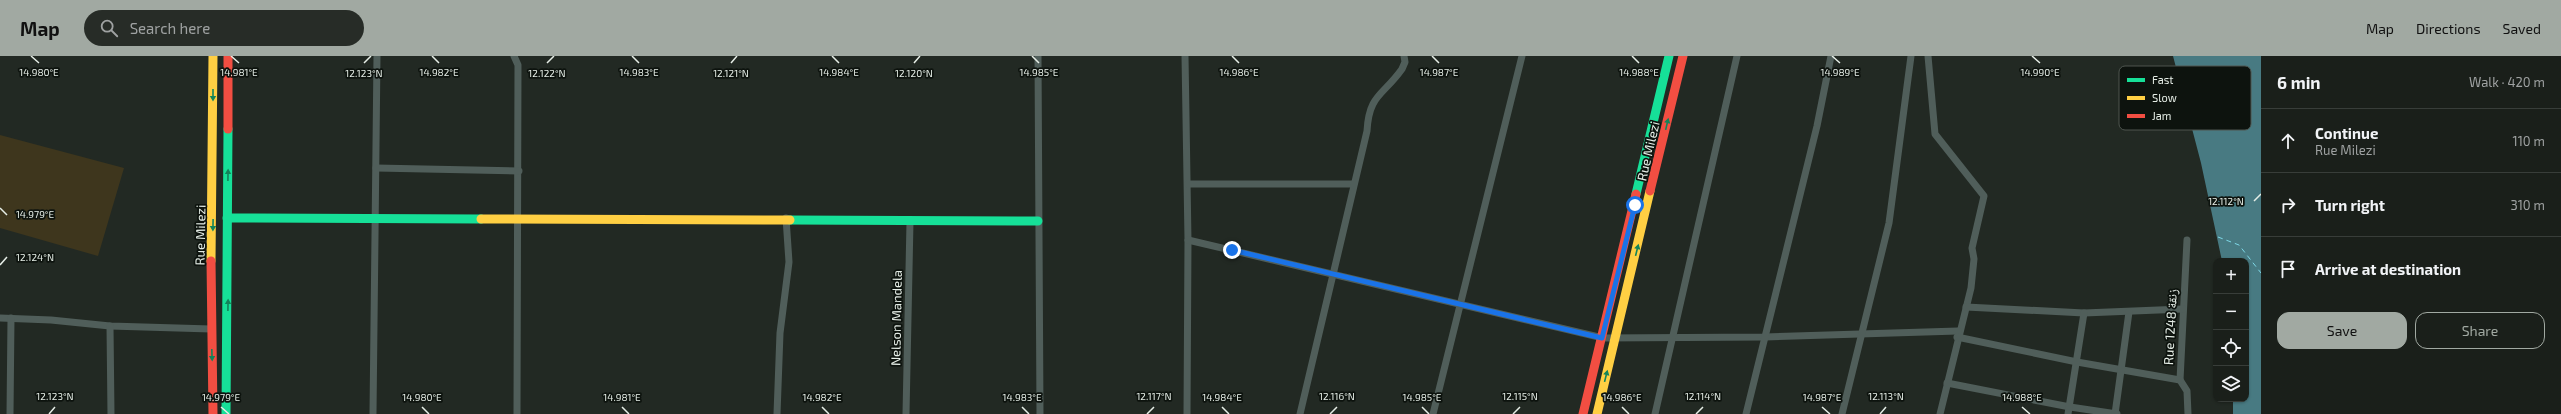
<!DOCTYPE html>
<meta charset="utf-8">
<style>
body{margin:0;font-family:"Exo 2","Noto Naskh Arabic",sans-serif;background:#272c27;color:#f1f3f6}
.controls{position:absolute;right:12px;bottom:12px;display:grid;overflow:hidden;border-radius:8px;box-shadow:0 1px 3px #0004}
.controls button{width:36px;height:36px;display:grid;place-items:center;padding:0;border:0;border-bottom:1px solid #383d39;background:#1a1f1a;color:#f1f3f6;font:20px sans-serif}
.stop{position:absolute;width:12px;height:12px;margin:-9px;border:3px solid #1a73e8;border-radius:50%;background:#fff}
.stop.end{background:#1a73e8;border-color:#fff;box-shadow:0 1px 4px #0008}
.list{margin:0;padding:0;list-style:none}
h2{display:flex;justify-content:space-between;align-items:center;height:52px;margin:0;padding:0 16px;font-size:17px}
h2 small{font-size:13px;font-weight:400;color:#9fa2a2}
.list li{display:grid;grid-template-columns:26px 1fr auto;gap:12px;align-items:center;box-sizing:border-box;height:64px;padding:0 16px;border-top:1px solid #383d39}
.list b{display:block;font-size:15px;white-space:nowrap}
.list p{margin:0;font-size:13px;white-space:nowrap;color:#9fa2a2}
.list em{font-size:13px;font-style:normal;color:#9fa2a2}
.actions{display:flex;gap:8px;padding:12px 16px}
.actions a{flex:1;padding:9px 0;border:1px solid #a1a9a2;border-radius:12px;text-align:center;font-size:14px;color:#a1a9a2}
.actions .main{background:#a1a9a2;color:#111}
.icon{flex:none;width:22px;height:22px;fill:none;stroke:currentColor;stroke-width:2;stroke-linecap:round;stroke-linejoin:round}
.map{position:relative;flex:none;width:2261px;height:358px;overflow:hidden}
header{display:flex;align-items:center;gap:24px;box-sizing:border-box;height:56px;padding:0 20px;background:#a1a9a2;color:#111}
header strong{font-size:19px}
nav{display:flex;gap:22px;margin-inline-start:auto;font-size:14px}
.search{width:280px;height:36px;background:#272c27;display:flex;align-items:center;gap:10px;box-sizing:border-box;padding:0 14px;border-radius:22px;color:#9fa2a2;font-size:15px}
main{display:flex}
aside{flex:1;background:#1a1f1a}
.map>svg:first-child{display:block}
.green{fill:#3e361d}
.water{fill:#487a82}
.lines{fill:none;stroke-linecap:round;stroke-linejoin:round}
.ferry{stroke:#7ed8e7;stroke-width:1;stroke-dasharray:5 4;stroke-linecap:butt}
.street{stroke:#505e5a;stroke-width:7}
.fast{stroke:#16e098;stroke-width:9}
.slow{stroke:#ffcf43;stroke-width:9}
.jam{stroke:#f24e42;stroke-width:9}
.oneway{fill:#12845a}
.route{stroke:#1a73e8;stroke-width:5}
.ticks{fill:none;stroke:#e6eee7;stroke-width:1.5}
.labels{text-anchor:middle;stroke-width:3.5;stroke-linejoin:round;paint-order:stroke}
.street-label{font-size:13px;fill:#e6eee7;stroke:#0d130e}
.key{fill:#0d130e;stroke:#4e554f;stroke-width:1}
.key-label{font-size:11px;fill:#e6eee7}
.ticks-label{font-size:10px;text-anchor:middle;fill:#e6eee7;stroke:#0d130e;stroke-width:3.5;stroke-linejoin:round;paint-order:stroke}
</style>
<header>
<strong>Map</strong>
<div class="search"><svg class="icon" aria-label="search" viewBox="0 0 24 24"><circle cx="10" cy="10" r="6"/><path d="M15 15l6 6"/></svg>Search here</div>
<nav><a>Map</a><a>Directions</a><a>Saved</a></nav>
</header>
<main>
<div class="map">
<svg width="2261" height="358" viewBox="0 0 2261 358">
<rect width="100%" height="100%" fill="#222923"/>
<!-- green -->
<polygon class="green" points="0,79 124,112 98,200 0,172"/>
<!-- water -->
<polygon class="water" points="2173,0 2261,0 2261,358 2233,358 2233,343 2246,343 2246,205 2222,205 2201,107"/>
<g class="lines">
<!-- ferry -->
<polyline class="ferry" points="2218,181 2239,189 2261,217"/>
<!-- street -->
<g class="street">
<polyline points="514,0 518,9 517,358"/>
<polyline points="1038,0 1040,358"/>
<polyline points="1185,0 1188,184 1187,358"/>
<polyline points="1928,0 1935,78 1984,140 1972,192 1974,203 1971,232 1940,358"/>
<polyline points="376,112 519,115"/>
<polyline points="1188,128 1353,128"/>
<polyline points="1188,184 1603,282 1765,281 1958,275"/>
<polyline points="2187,184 2180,324 2187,335 2188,358"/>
<polyline points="1966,251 2084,257 2183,253"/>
<polyline points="0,262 51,264 110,270 211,273"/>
<polyline points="110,270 111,358"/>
<polyline points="1957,281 2077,306 2180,324"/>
<polyline points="1947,327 2070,351 2117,358"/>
<polyline points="10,358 11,262"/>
<polyline points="373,358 377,0"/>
<polyline points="777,358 780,277 789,206 786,162"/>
<polyline points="906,358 910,166"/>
<path d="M1300 358 1367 75C1369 38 1383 40 1402 13L1405 6 1404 0"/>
<polyline points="1433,358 1522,0"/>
<polyline points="1655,358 1737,0"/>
<polyline points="1746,358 1817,70 1831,0"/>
<polyline points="1842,358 1889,167 1911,0"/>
<polyline points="2068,358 2084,257"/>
<polyline points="2115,358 2129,256"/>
</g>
<!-- fast -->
<g class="fast">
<polyline points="1636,138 1669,0"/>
<polyline points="227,162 481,163"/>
<polyline points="790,164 1038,165"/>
<polyline points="226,358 228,73"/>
</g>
<!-- slow -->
<g class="slow">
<polyline points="481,163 790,164"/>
<polyline points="211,205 213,0"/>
<polyline points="1597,358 1650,135"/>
</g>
<!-- jam -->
<g class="jam">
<polyline points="228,73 228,0"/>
<polyline points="1650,135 1683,0"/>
<polyline points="211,205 213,358"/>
<polyline points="1583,358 1636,138"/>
</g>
</g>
<!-- one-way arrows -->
<defs><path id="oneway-solid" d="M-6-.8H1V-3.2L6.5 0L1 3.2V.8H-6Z"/></defs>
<g class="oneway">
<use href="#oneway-solid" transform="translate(213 39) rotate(90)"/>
<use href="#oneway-solid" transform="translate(1667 68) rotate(-77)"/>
<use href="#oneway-solid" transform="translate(228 119) rotate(-89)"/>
<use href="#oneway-solid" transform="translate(213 169) rotate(91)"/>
<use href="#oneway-solid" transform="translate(1637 194) rotate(-76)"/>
<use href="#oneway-solid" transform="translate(228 249) rotate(-89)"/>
<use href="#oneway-solid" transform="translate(212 299) rotate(88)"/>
<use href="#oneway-solid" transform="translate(1606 320) rotate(-76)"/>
</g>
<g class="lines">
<!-- route -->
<polyline class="route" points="1232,194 1602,282 1635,149"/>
</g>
<!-- ticks -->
<path class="ticks" d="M31 0 39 7M231 0 239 7M432 0 439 7M632 0 639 7M832 0 839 7M1032 0 1039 7M1232 0 1239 7M1432 0 1439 7M1632 0 1639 7M1832 0 1840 7M2032 0 2040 7M364 7 371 0M547 7 554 0M731 7 737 0M914 7 920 0M2254 145 2261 138M0 152 7 159M0 209 7 201M221 351 229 358M422 351 429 358M622 351 629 358M822 351 829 358M1022 351 1029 358M1222 351 1229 358M1422 351 1429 358M1622 351 1629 358M1822 351 1830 358M2022 351 2030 358M49 358 55 351M1147 358 1154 351M1330 358 1337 351M1513 358 1520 351M1696 358 1703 351M1880 358 1886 351"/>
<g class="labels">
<!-- street labels -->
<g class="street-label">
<text transform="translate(1648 95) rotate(-77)" y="5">Rue Milezi</text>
<text transform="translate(200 179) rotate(-89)" y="5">Rue Milezi</text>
<text transform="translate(896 262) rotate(-89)" y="5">Nelson Mandela</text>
<text transform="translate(2170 271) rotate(-87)" y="5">Rue 1248 زنقة</text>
</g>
</g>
<!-- legend -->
<rect x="2119" y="10" width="132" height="64" rx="6" class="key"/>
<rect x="2127" y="22" width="18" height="4" fill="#16e098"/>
<rect x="2127" y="40" width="18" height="4" fill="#ffcf43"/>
<rect x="2127" y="58" width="18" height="4" fill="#f24e42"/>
<g class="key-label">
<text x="2152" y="28">Fast</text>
<text x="2152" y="46">Slow</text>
<text x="2152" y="64">Jam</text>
</g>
<g class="ticks-label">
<text x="39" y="20">14.980°E</text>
<text x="239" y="20">14.981°E</text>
<text x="439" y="20">14.982°E</text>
<text x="639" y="20">14.983°E</text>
<text x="839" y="20">14.984°E</text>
<text x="1639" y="20">14.988°E</text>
<text x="2040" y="20">14.990°E</text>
<text x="1039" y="20">14.985°E</text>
<text x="1239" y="20">14.986°E</text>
<text x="1439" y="20">14.987°E</text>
<text x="1840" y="20">14.989°E</text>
<text x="364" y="21">12.123°N</text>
<text x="547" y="21">12.122°N</text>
<text x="731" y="21">12.121°N</text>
<text x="914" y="21">12.120°N</text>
<text x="2226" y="149">12.112°N</text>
<text x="35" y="162">14.979°E</text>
<text x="35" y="205">12.124°N</text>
<text x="55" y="344">12.123°N</text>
<text x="1154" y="344">12.117°N</text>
<text x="1337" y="344">12.116°N</text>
<text x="1520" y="344">12.115°N</text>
<text x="1703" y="344">12.114°N</text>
<text x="1886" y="344">12.113°N</text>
<text x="221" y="345">14.979°E</text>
<text x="422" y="345">14.980°E</text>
<text x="622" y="345">14.981°E</text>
<text x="822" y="345">14.982°E</text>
<text x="1022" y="345">14.983°E</text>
<text x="1222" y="345">14.984°E</text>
<text x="1422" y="345">14.985°E</text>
<text x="1622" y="345">14.986°E</text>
<text x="1822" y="345">14.987°E</text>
<text x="2022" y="345">14.988°E</text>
</g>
</svg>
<div class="controls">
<button>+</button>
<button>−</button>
<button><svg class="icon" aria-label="locate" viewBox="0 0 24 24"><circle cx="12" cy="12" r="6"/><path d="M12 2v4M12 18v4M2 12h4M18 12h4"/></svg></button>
<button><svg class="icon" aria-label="layers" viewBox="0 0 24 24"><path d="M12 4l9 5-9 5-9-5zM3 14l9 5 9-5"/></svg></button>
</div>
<div class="stop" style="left:1635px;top:149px"></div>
<div class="stop end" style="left:1232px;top:194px"></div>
</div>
<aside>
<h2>6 min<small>Walk · 420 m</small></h2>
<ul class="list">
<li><svg class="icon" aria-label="ahead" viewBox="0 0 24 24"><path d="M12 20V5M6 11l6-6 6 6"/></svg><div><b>Continue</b><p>Rue Milezi</p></div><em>110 m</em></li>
<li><svg class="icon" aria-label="right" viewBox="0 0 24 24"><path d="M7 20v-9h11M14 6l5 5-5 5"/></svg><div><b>Turn right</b></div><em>310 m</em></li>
<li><svg class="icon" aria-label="arrive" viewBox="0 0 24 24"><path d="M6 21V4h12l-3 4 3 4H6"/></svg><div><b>Arrive at destination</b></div></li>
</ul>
<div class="actions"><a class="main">Save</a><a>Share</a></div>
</aside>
</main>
